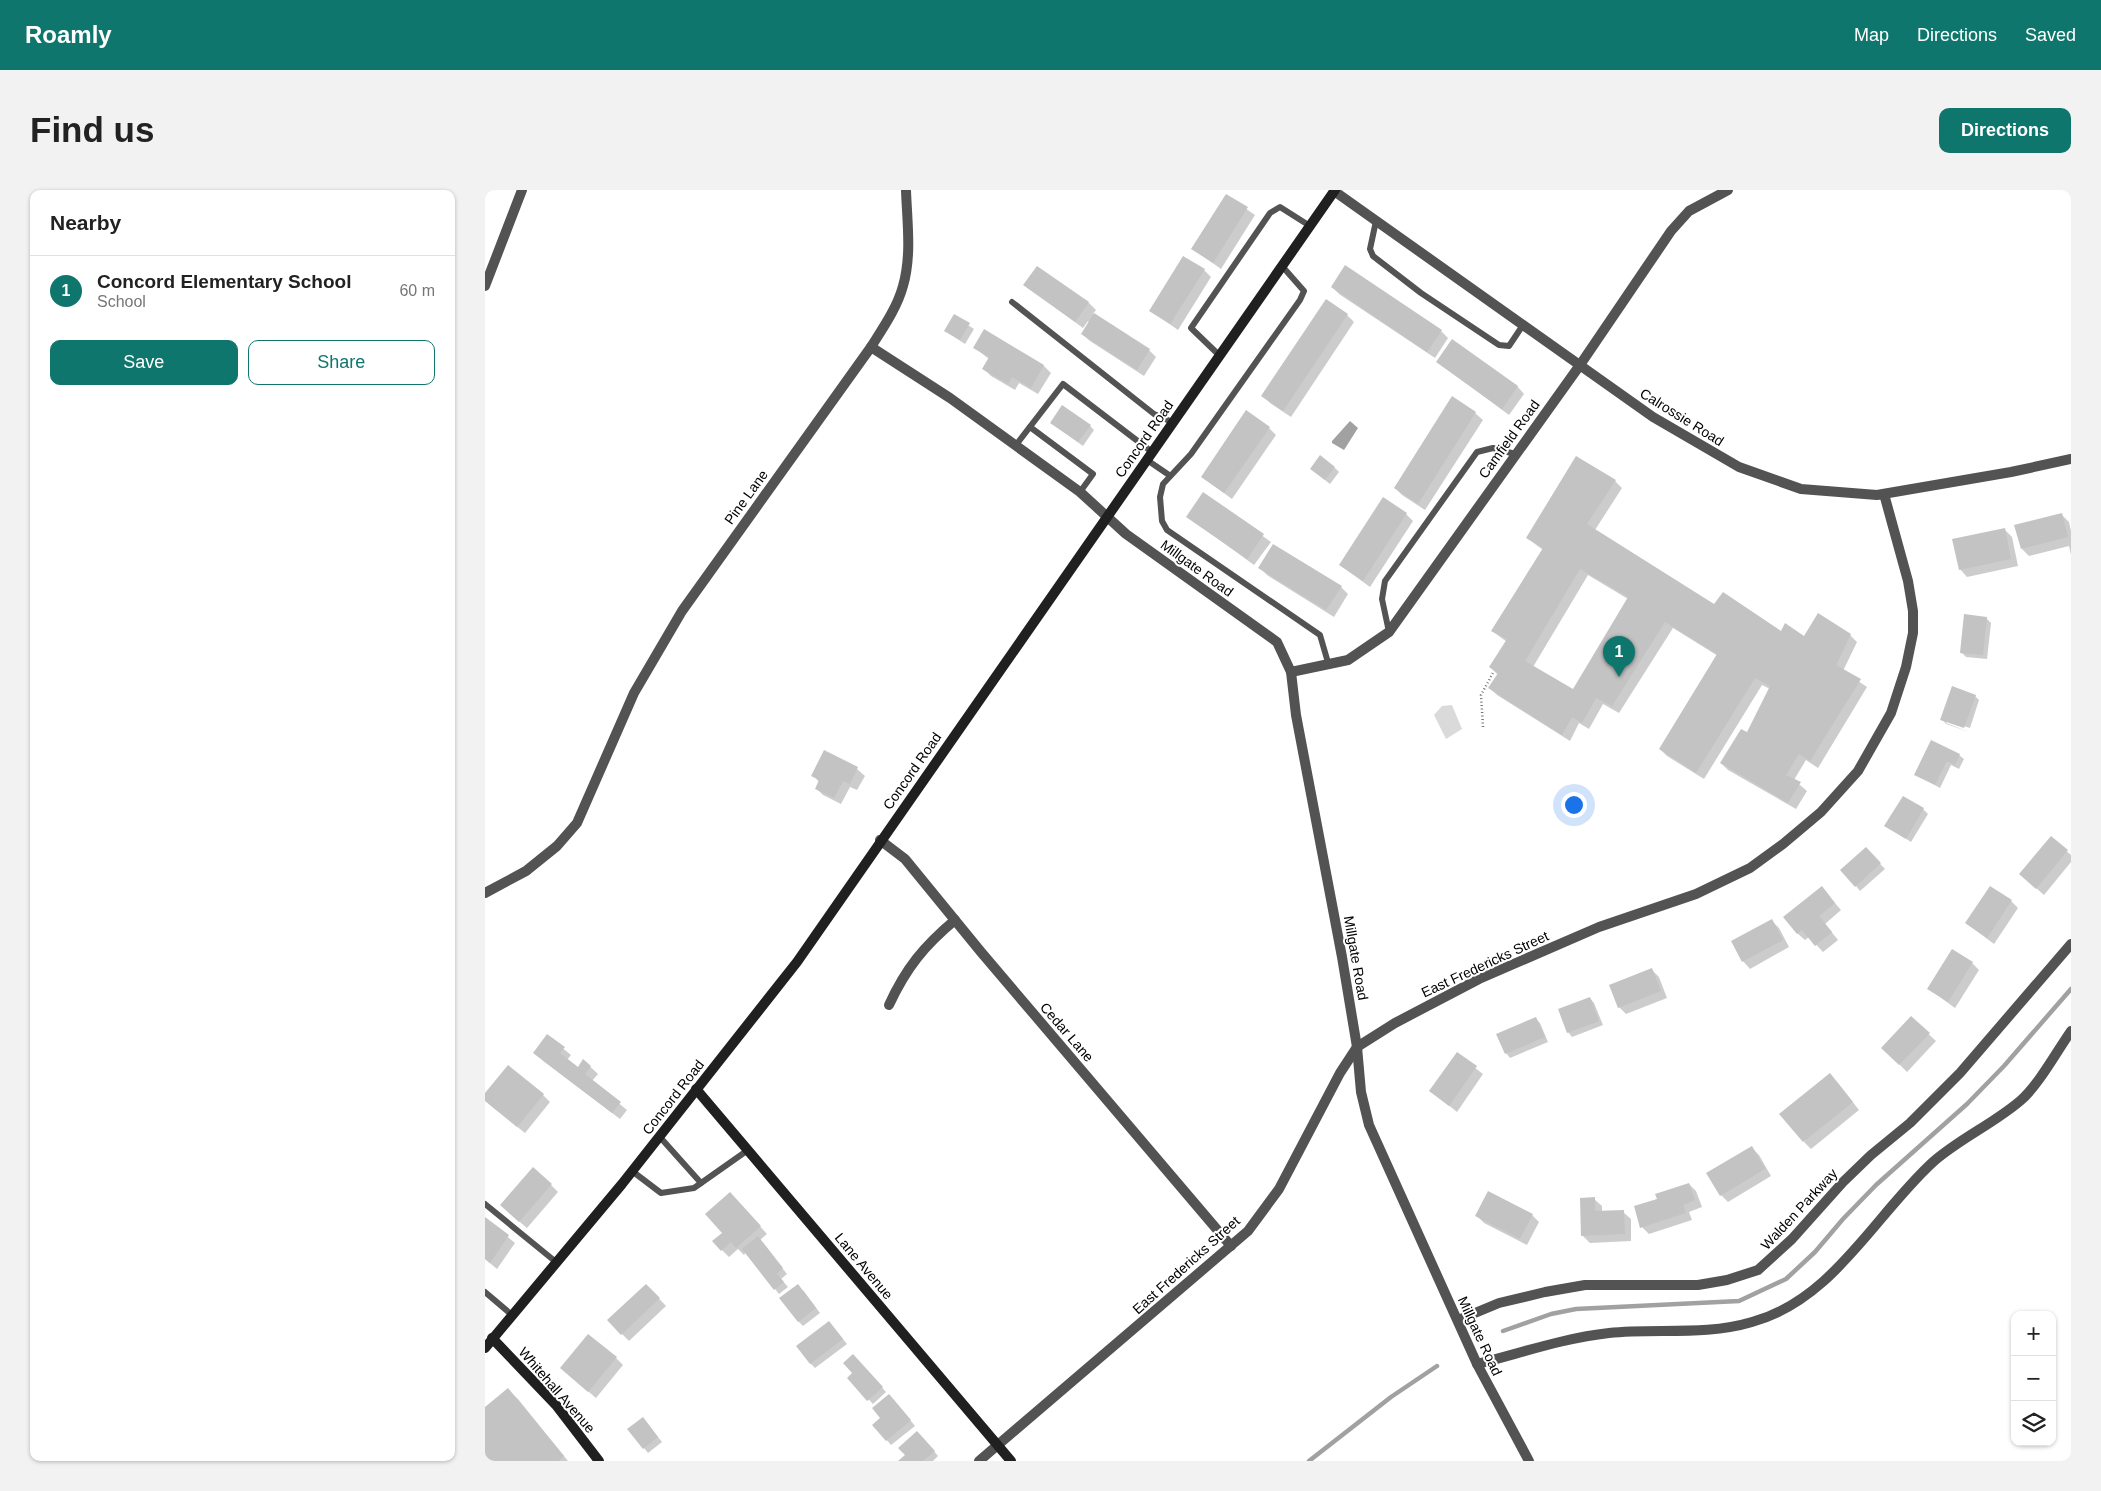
<!DOCTYPE html>
<meta charset="utf-8">
<style>
body{margin:0;font-family:Helvetica,sans-serif;background:#f2f2f2;color:#222}
.controls{position:absolute;right:15px;bottom:15px;display:grid;overflow:hidden;border-radius:10px;box-shadow:0 1px 4px #0004}
.controls button{width:45px;height:45px;display:grid;place-items:center;padding:0;border:0;border-bottom:1px solid #e0e0e0;background:#fff;color:#222;font:25px sans-serif}
.you{position:absolute;left:1088px;top:614px;width:18px;height:18px;margin:-12px;border:4px solid #fff;border-radius:50%;background:#1a73e8;box-shadow:0 0 0 8px #1a73e833}
.badge{display:grid;place-items:center;width:32px;height:32px;border-radius:50%;background:#0f766e;color:#fff;font-size:16px;font-weight:700}
.pin{position:absolute;translate:-50% -41px;filter:drop-shadow(0 1px 2px #0008)}
.pin::after{content:'';position:absolute;top:26px;width:18px;height:15px;background:inherit;clip-path:polygon(0 0,100% 0,50% 100%)}
.list{margin:0;padding:0;list-style:none}
h2{display:flex;justify-content:space-between;align-items:center;height:65px;margin:0;padding:0 20px;font-size:21px}
h2 small{font-size:16px;font-weight:400;color:#767676}
.list li{display:grid;grid-template-columns:32px 1fr auto;gap:15px;align-items:center;box-sizing:border-box;height:70px;padding:0 20px;border-top:1px solid #e0e0e0}
.list b{display:block;font-size:19px;white-space:nowrap}
.list p{margin:0;font-size:16px;white-space:nowrap;color:#767676}
.list em{font-size:16px;font-style:normal;color:#767676}
.actions{display:flex;gap:10px;padding:15px 20px}
.actions a{flex:1;padding:11px 0;border:1px solid #0f766e;border-radius:10px;text-align:center;font-size:18px;color:#0f766e}
.actions .main{background:#0f766e;color:#fff}
.icon{flex:none;width:28px;height:28px;fill:none;stroke:currentColor;stroke-width:2;stroke-linecap:round;stroke-linejoin:round}
.map{position:relative;flex:none;width:1586px;height:1271px;overflow:hidden;border-radius:10px}
header{display:flex;align-items:center;gap:30px;box-sizing:border-box;height:70px;padding:0 25px;background:#0f766e;color:#fff}
header strong{font-size:24px}
nav{display:flex;gap:28px;margin-inline-start:auto;font-size:18px}
.intro{display:flex;align-items:center;justify-content:space-between;box-sizing:border-box;height:120px;padding:0 30px}
h1{margin:0;font-size:35px}
.button{padding:12px 22px;border-radius:10px;background:#0f766e;color:#fff;font-size:18px;font-weight:700}
main{display:flex;gap:30px;padding:0 30px}
aside{flex:1;background:#fff;border-radius:10px;box-shadow:0 1px 4px #0004}
.map>svg:first-child{display:block}
.green{fill:#dadada}
.water{fill:#a1a1a1}
.shadow{fill:#0003;fill-rule:evenodd}
.lines{fill:none;stroke-linecap:round;stroke-linejoin:round}
.stream{stroke:#a1a1a1;stroke-width:4.5}
.building{fill:#c3c3c3;fill-rule:evenodd}
.path{stroke:#757575;stroke-width:2.5;stroke-dasharray:1 2.5;stroke-linecap:butt}
.lane{stroke:#535353;stroke-width:6}
.street{stroke:#535353;stroke-width:10}
.secondary{stroke:#202020;stroke-width:10}
.labels{text-anchor:middle;stroke-width:4;stroke-linejoin:round;paint-order:stroke}
.street-label{font-size:14px;fill:#000;stroke:#fff}
</style>
<header>
<strong>Roamly</strong>
<nav><a>Map</a><a>Directions</a><a>Saved</a></nav>
</header>
<div class="intro"><h1>Find us</h1><a class="button">Directions</a></div>
<main>
<aside>
<h2>Nearby<small></small></h2>
<ul class="list">
<li><span class="badge">1</span><div><b>Concord Elementary School</b><p>School</p></div><em>60 m</em></li>
</ul>
<div class="actions"><a class="main">Save</a><a>Share</a></div>
</aside>
<div class="map">
<svg width="1586" height="1271" viewBox="0 0 1586 1271">
<rect width="100%" height="100%" fill="#fff"/>
<!-- green -->
<polygon class="green" points="967,515 977,539 961,549 949,525 957,516"/>
<!-- water -->
<polygon class="water" points="865,231 873,238 859,260 847,253 847,251"/>
<!-- shadow -->
<g class="shadow">
<polygon points="741,5 770,25 736,79 708,59"/>
<polygon points="552,77 604,113 611,120 608,124 664,160 671,167 659,186 605,151 597,144 605,133 603,131 598,138 540,95"/>
<polygon points="719,80 726,87 693,140 666,121"/>
<polygon points="847,97 956,141 963,148 950,168 854,104"/>
<polygon points="862,125 869,132 806,227 785,213 778,206"/>
<polygon points="469,126 489,139 480,154 460,141"/>
<polygon points="499,141 559,176 566,183 553,204 534,193 530,200 506,186 499,179 504,169 490,158"/>
<polygon points="952,172 1032,196 1039,204 1024,225"/>
<polygon points="990,223 998,230 940,320 917,305 910,298"/>
<polygon points="566,233 605,236 609,240 598,256"/>
<polygon points="784,238 791,245 747,309 717,287"/>
<polygon points="850,278 854,282 845,294 831,283"/>
<path d="M1130 291 1137 298 1110 340 1230 415 1296 443 1319 448 1365 445 1372 452 1358 481 1382 497 1333 578 1321 570 1309 590 1322 601 1311 619 1243 580 1236 573 1262 544 1285 499 1277 495 1219 589 1182 566 1175 559 1233 466 1188 438 1134 523 1118 514 1104 539 1094 533 1085 551 1012 505 1005 498 1013 485 1005 477 1022 452 1007 441 1058 360 1042 348ZM1103 385 1143 409 1088 501 1048 477Z"/>
<polygon points="719,304 786,352 769,375 703,327"/>
<polygon points="921,324 928,331 885,397 855,375"/>
<polygon points="1577,325 1584,332 1586,341 1586,365 1584,356 1544,366 1537,359"/>
<polygon points="1520,340 1527,347 1533,376 1482,387 1475,379"/>
<polygon points="775,378 856,397 863,404 849,427 782,385"/>
<polygon points="1501,428 1506,433 1502,469 1481,467 1476,462"/>
<polygon points="1490,506 1494,510 1485,538 1461,530 1461,533 1484,542 1461,534 1457,529"/>
<polygon points="340,562 372,579 380,586 372,600 365,597 356,614 338,605 331,598 334,592 328,585"/>
<polygon points="1474,565 1479,569 1474,579 1466,575 1455,598 1430,584"/>
<polygon points="1438,619 1443,624 1426,652 1401,636"/>
<polygon points="1566,648 1586,665 1586,672 1559,705 1535,684"/>
<polygon points="1381,659 1400,679 1375,701 1371,696"/>
<polygon points="1336,697 1356,720 1340,734 1353,750 1338,762 1324,747 1320,750 1312,743"/>
<polygon points="1526,711 1533,718 1509,754 1481,733"/>
<polygon points="1287,731 1294,738 1304,757 1265,779 1258,771"/>
<polygon points="1487,773 1494,780 1470,818 1444,799"/>
<polygon points="1167,780 1174,787 1182,808 1141,824 1134,817"/>
<polygon points="1105,808 1109,813 1118,835 1087,847 1083,842"/>
<polygon points="1426,828 1451,851 1422,882 1398,858"/>
<polygon points="1051,829 1055,833 1063,852 1025,868 1021,863"/>
<polygon points="63,846 86,865 82,870 93,878 99,871 113,884 107,891 142,920 135,929 57,870"/>
<polygon points="972,864 998,884 972,922 946,901"/>
<polygon points="1352,892 1374,920 1326,959 1319,952"/>
<polygon points="0,905 58,905 65,912 40,943 5,915 0,909"/>
<polygon points="1267,958 1274,965 1286,986 1243,1012 1236,1005"/>
<polygon points="1204,994 1211,1001 1217,1017 1204,1022 1207,1030 1164,1044 1157,1037 1173,1010"/>
<polygon points="66,995 73,1002 42,1038 23,1022"/>
<polygon points="1109,1009 1117,1016 1117,1022 1138,1022 1146,1029 1146,1051 1105,1053 1098,1046"/>
<polygon points="252,1011 282,1044 275,1050 302,1084 296,1089 303,1097 294,1104 261,1062 259,1065 253,1059 244,1067 229,1052 239,1043"/>
<polygon points="1047,1025 1054,1032 1042,1055 999,1033 992,1026"/>
<polygon points="0,1028 30,1053 12,1079 0,1069"/>
<polygon points="161,1095 181,1116 144,1151 123,1130"/>
<polygon points="318,1100 335,1123 318,1136 313,1131"/>
<polygon points="344,1132 362,1154 330,1178 325,1173"/>
<polygon points="131,1168 138,1175 111,1208 84,1185"/>
<polygon points="372,1170 401,1202 388,1214 363,1188 369,1183"/>
<polygon points="23,1200 33,1209 83,1271 0,1271 0,1218"/>
<polygon points="409,1210 430,1236 406,1255 389,1235 397,1228"/>
<polygon points="162,1233 177,1252 163,1263 144,1239"/>
<polygon points="437,1247 453,1266 448,1271 415,1271"/>
</g>
<g class="lines">
<!-- stream -->
<g class="stream">
<polyline points="1018,1141 1066,1124 1091,1119 1254,1111 1301,1089 1330,1062 1358,1029 1391,995 1482,914 1519,876 1586,799"/>
<polyline points="824,1271 906,1207 952,1176"/>
</g>
</g>
<!-- building -->
<g class="building">
<polygon points="741,4 763,17 728,73 706,59"/>
<polygon points="698,66 720,79 685,134 664,121"/>
<polygon points="860,75 957,140 942,162 846,97"/>
<polygon points="552,76 604,112 590,132 538,95"/>
<polygon points="841,109 863,124 798,221 776,206"/>
<polygon points="609,123 665,159 652,180 596,144"/>
<polygon points="469,124 485,133 475,150 459,141"/>
<polygon points="499,139 559,175 546,198 527,187 523,194 497,179 504,167 488,158"/>
<polygon points="967,149 1033,196 1017,219 951,172"/>
<polygon points="967,206 991,222 933,314 909,298"/>
<polygon points="577,215 606,235 593,252 565,233"/>
<polygon points="761,220 785,237 739,303 716,287"/>
<polygon points="835,265 850,277 840,290 825,279"/>
<path d="M1091 266 1131 290 1102 334 1229 414 1238 402 1296 441 1300 433 1319 446 1333 423 1366 444 1351 475 1376 489 1325 571 1314 564 1301 585 1316 592 1303 613 1235 573 1256 539 1262 542 1285 496 1270 488 1211 583 1174 559 1232 464 1180 432 1127 516 1111 508 1097 533 1087 527 1077 545 1003 498 1013 483 1004 477 1022 449 1006 441 1058 358 1041 348ZM1095 379 1143 407 1088 499 1040 471Z"/>
<polygon points="718,302 779,344 762,369 701,327"/>
<polygon points="898,307 922,323 878,391 854,375"/>
<polygon points="1577,323 1583,347 1536,359 1529,335"/>
<polygon points="1520,338 1526,369 1474,380 1467,349"/>
<polygon points="788,354 857,396 841,420 773,378"/>
<polygon points="1479,424 1502,427 1498,465 1475,463"/>
<polygon points="1467,496 1491,505 1479,538 1455,530"/>
<polygon points="1446,550 1475,564 1470,575 1462,571 1450,595 1429,585"/>
<polygon points="339,560 373,577 365,594 358,591 349,608 330,599 334,590 326,586"/>
<polygon points="1418,606 1439,618 1421,649 1399,636"/>
<polygon points="1566,646 1583,660 1551,699 1534,684"/>
<polygon points="1381,657 1396,673 1370,697 1355,680"/>
<polygon points="1337,696 1350,713 1334,726 1347,742 1330,756 1317,740 1312,744 1298,727"/>
<polygon points="1505,696 1527,710 1502,748 1480,733"/>
<polygon points="1287,729 1298,750 1257,772 1246,751"/>
<polygon points="1467,759 1488,772 1463,812 1442,799"/>
<polygon points="1167,778 1176,801 1133,818 1124,795"/>
<polygon points="1105,807 1114,831 1082,843 1073,819"/>
<polygon points="1426,826 1445,843 1414,875 1396,858"/>
<polygon points="1051,827 1060,847 1020,864 1011,844"/>
<polygon points="62,844 80,857 75,863 93,877 98,869 106,876 100,884 136,912 127,923 48,863"/>
<polygon points="972,862 992,876 964,916 944,901"/>
<polygon points="23,875 59,904 32,937 0,911 0,903"/>
<polygon points="1345,883 1368,912 1318,952 1294,924"/>
<polygon points="1267,956 1280,979 1235,1006 1221,983"/>
<polygon points="48,977 67,994 34,1032 15,1015"/>
<polygon points="1204,993 1210,1010 1198,1015 1201,1023 1155,1038 1149,1016 1172,1009 1170,1004"/>
<polygon points="1003,1001 1048,1024 1035,1049 990,1026"/>
<polygon points="245,1002 276,1036 251,1058 246,1052 236,1061 227,1051 237,1043 220,1024"/>
<polygon points="1110,1007 1110,1021 1139,1020 1140,1044 1096,1046 1095,1008"/>
<polygon points="0,1027 24,1045 5,1073 0,1069"/>
<polygon points="273,1046 298,1078 292,1084 299,1092 289,1100 257,1059"/>
<polygon points="161,1094 175,1108 136,1145 122,1130"/>
<polygon points="313,1094 331,1118 313,1132 294,1108"/>
<polygon points="344,1131 358,1149 325,1174 311,1156"/>
<polygon points="103,1144 132,1167 103,1202 75,1178"/>
<polygon points="368,1164 398,1197 382,1211 362,1188 367,1183 358,1173"/>
<polygon points="23,1198 79,1266 74,1271 0,1271 0,1217"/>
<polygon points="404,1204 426,1230 401,1251 387,1235 395,1228 387,1218"/>
<polygon points="158,1227 173,1247 158,1259 142,1239"/>
<polygon points="432,1241 450,1261 438,1271 413,1271 420,1265 413,1258"/>
</g>
<g class="lines">
<!-- path -->
<polyline class="path" points="998,537 996,505 1009,481"/>
<!-- lane -->
<g class="lane">
<polyline points="891,31 885,59 888,66 936,103 1014,155 1024,156 1038,135"/>
<polyline points="797,76 819,101 815,110 706,264 678,294 675,307 677,331 682,340 835,445 844,476"/>
<polyline points="527,112 669,224 687,232"/>
<polyline points="735,166 706,138 785,23 795,17 825,36"/>
<polyline points="545,237 608,284 595,302"/>
<polyline points="531,255 578,194 667,262"/>
<polyline points="662,270 684,285"/>
<polyline points="904,442 897,409 900,391 992,262 1008,258 1030,264"/>
<polyline points="174,946 216,993"/>
<polyline points="147,981 176,1003 209,998 263,960"/>
<polyline points="0,1014 71,1072"/>
<polyline points="0,1102 27,1125"/>
</g>
<!-- street -->
<g class="street">
<polyline points="849,1 1168,227 1254,277 1316,299 1392,305 1526,282 1586,269"/>
<polyline points="0,96 37,0"/>
<polyline points="386,157 465,208 595,302 641,344 792,452 806,482 811,525 857,767 872,857 876,902 884,935 992,1174 1044,1271"/>
<polyline points="806,482 863,470 904,442 1095,175 1186,41 1204,21 1243,0"/>
<polyline points="395,650 420,669 496,762 746,1056"/>
<path d="M0 703 41 681 72 656 92 633 149 503 197 421 386 157C398 138 412 118 418 96 427 65 422 31 421 0"/>
<path d="M404 815C421 778 439 756 470 730"/>
<polyline points="973,1130 1014,1113 1060,1102 1100,1095 1213,1095 1242,1090 1273,1080 1307,1049 1358,992 1386,965 1425,933 1475,883 1586,754"/>
<path d="M992 1174C1036 1163 1079 1148 1124 1143 1172 1138 1220 1146 1267 1132 1348 1110 1389 1026 1448 972 1474 949 1508 934 1535 911 1553 896 1572 861 1586 841"/>
<polyline points="494,1271 763,1041 794,999 855,883 872,857 910,833 994,789 1114,737 1211,704 1265,678 1298,654 1336,622 1373,581 1406,523 1421,477 1428,443 1428,421 1423,391 1399,304"/>
</g>
<!-- secondary -->
<g class="secondary">
<polyline points="211,899 526,1271"/>
<polyline points="7,1148 71,1215 114,1271"/>
<polyline points="0,1158 137,994 312,772 850,0"/>
</g>
</g>
<g class="labels">
<!-- street labels -->
<g class="street-label">
<text transform="translate(1197 227) rotate(32)" y="5">Calrossie Road</text>
<text transform="translate(659 249) rotate(-55)" y="5">Concord Road</text>
<text transform="translate(1024 249) rotate(-54)" y="5">Camfield Road</text>
<text transform="translate(261 307) rotate(-54)" y="5">Pine Lane</text>
<text transform="translate(712 378) rotate(36)" y="5">Millgate Road</text>
<text transform="translate(427 581) rotate(-55)" y="5">Concord Road</text>
<text transform="translate(871 768) rotate(80)" y="5">Millgate Road</text>
<text transform="translate(1000 774) rotate(-25)" y="5">East Fredericks Street</text>
<text transform="translate(582 842) rotate(49)" y="5">Cedar Lane</text>
<text transform="translate(188 907) rotate(-52)" y="5">Concord Road</text>
<text transform="translate(1314 1019) rotate(-47)" y="5">Walden Parkway</text>
<text transform="translate(701 1075) rotate(-42)" y="5">East Fredericks Street</text>
<text transform="translate(379 1076) rotate(50)" y="5">Lane Avenue</text>
<text transform="translate(995 1146) rotate(65)" y="5">Millgate Road</text>
<text transform="translate(72 1200) rotate(49)" y="5">Whitehall Avenue</text>
</g>
</g>
</svg>
<div class="controls">
<button>+</button>
<button>−</button>
<button><svg class="icon" aria-label="layers" viewBox="0 0 24 24"><path d="M12 4l9 5-9 5-9-5zM3 14l9 5 9-5"/></svg></button>
</div>
<div class="you"></div>
<div class="pin badge" style="left:1134px;top:487px">1</div>
</div>
</main>
